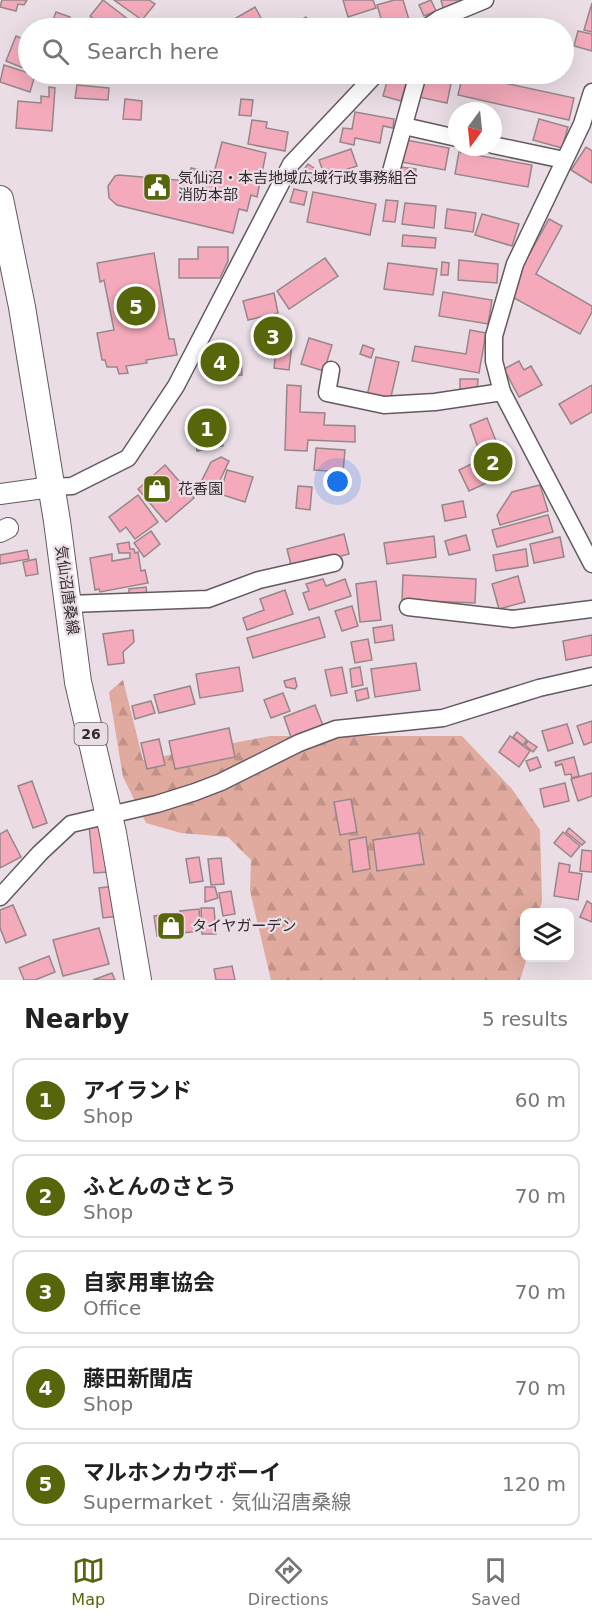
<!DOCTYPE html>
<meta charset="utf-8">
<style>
body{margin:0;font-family:"DejaVu Sans","Noto Sans JP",sans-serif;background:#f2f2f2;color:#222}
.controls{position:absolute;right:18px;bottom:18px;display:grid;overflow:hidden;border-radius:12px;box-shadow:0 6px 24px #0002}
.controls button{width:54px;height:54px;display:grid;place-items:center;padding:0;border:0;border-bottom:2px solid #e0e0e0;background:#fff;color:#222;font:30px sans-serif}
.compass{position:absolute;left:448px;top:102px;width:54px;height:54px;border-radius:50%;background:#fff;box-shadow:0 6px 24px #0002;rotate:195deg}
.you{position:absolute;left:338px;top:482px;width:21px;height:21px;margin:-15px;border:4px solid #fff;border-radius:50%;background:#1a73e8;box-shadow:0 0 0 9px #1a73e833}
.badge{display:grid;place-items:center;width:39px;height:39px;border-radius:50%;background:#58660b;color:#fff;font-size:20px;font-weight:700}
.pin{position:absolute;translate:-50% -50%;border:3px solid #fff;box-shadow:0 2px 6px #0006}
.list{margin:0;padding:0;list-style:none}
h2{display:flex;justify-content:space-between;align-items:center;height:78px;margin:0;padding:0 24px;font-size:26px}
h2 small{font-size:20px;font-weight:400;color:#767676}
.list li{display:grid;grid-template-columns:39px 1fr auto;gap:18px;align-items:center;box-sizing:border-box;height:84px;margin:0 12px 12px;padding:0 12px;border:2px solid #e0e0e0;border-radius:12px}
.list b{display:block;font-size:22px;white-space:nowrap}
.list p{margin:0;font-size:20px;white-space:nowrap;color:#767676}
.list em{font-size:20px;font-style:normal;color:#767676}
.icon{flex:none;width:33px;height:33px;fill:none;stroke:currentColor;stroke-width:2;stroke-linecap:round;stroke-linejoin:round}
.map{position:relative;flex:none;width:592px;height:980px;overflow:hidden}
.search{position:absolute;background:#fff;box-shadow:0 6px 24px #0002;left:18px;right:18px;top:18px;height:66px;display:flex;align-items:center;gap:15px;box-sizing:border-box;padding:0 21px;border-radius:33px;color:#767676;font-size:22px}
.sheet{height:558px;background:#fff}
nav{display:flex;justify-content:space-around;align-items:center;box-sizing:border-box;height:84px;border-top:2px solid #e0e0e0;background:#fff;font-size:16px;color:#767676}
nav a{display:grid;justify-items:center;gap:3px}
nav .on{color:#58660b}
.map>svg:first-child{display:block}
.forest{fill:url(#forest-firs)}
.building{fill:#f4aaba;stroke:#958789;stroke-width:1.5}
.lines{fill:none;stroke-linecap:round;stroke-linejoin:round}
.minor-casing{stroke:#645961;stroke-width:19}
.tertiary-casing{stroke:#645961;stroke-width:22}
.primary-casing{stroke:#645961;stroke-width:28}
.minor{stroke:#fff;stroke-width:16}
.tertiary{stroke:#fff;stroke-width:20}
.primary{stroke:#fff;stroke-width:26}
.labels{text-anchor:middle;stroke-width:4.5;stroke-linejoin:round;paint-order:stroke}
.shield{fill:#eadde6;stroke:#686066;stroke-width:1.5}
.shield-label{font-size:14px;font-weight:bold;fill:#302b2f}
.poi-label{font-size:15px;fill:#302b2f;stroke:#eadde6;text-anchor:start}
.street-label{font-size:15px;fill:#302b2f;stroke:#eadde6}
</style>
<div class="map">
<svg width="592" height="980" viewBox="0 0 592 980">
<defs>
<pattern id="forest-firs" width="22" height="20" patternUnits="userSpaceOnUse" patternTransform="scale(1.5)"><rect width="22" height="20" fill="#e0aa9e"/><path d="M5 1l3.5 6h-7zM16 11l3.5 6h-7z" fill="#c09288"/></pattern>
</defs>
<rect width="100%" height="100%" fill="#eadde6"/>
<!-- forest -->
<polygon class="forest" points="123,680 143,760 270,736 462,736 512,789 540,830 542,901 539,912 524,912 524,957 527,958 520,980 271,980 250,891 251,860 228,837 181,833 146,823 123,777 109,692"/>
<!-- building -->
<g class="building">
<polygon points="2,0 27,0 24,5 18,4 16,11 0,7"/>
<polygon points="103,0 134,24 131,28 106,28 90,16"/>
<polygon points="114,0 149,0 155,4 142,20"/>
<polygon points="343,0 373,0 376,8 348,17"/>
<polygon points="394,0 403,0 410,23 392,28 384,28 377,5"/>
<polygon points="431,0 436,11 424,16 419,5"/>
<polygon points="441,0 467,0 443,8"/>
<polygon points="592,3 592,32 584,30"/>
<polygon points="255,7 266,27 263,28 241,28 236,18"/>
<polygon points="56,12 70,17 66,28 52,23"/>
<polygon points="306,17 312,28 290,28 289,26"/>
<polygon points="578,31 592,34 592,51 574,46"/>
<polygon points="16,36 28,41 28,70 6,61"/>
<polygon points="4,65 35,75 30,92 0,82"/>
<polygon points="237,74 268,74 267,83 236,82"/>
<polygon points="317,74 356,74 356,81 317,79"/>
<polygon points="389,74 408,77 401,101 383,96"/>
<polygon points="424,74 452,79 447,103 419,97"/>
<polygon points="463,74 574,98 569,120 458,95"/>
<polygon points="77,85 109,88 108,100 75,98"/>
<polygon points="49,87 55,88 52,131 16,128 18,101 41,103 41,96 49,97"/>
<polygon points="125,99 142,101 141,120 123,119"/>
<polygon points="241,99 253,100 251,116 239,115"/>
<polygon points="355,112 394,119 393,128 383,126 380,143 355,138 354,145 340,142 343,128 352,129"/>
<polygon points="539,119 568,127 562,148 533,140"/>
<polygon points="252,120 267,122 266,128 288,132 285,151 248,144"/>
<polygon points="406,140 449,148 445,170 401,162"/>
<polygon points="222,142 266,153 257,197 251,195 247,211 239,209 233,233 117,205 109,198 108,186 115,176 119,175 188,181 191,168 214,173"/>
<polygon points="586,147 592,151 592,183 571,170"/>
<polygon points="351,149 357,166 325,177 319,160"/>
<polygon points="459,152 532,165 528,187 455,174"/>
<polygon points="308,164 318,171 311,179 302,172"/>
<polygon points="400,167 416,169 414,184 398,182"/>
<polygon points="294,189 307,192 304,205 290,202"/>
<polygon points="313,192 376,204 370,235 307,222"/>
<polygon points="386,200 398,201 395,222 383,221"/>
<polygon points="405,203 436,206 434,228 402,224"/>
<polygon points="447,209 476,213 473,232 445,228"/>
<polygon points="482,214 519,224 512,246 475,235"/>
<polygon points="549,219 562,226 536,274 592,306 592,312 580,334 507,294"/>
<polygon points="403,235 436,238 435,248 402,246"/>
<polygon points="198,247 228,247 228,261 220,278 179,278 179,259 198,259"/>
<polygon points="154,253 169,339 174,339 177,355 146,360 147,363 126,366 128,373 119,374 117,367 107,367 105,360 102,360 97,333 114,330 104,280 100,282 97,263"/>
<polygon points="325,258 338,276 289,309 277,291"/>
<polygon points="459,260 498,264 497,283 458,280"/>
<polygon points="442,262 449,263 448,275 441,275"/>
<polygon points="388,263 437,269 433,295 384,289"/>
<polygon points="443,292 492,300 488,324 439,316"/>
<polygon points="274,293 278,313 248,320 243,301"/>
<polygon points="470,330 486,333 479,373 412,361 415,346 466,354"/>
<polygon points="309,338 332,345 324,371 301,364"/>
<polygon points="277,342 292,343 289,370 274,368"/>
<polygon points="363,345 374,349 371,358 360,354"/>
<polygon points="233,348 241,358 242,375 222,377 220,349"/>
<polygon points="376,357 399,362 390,401 367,396"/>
<polygon points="519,361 524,370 531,366 542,385 519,397 504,369"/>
<polygon points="460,379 478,379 477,394 460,393"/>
<polygon points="287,385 301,386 300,412 325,413 324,425 355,426 355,442 308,440 307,451 285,450"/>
<polygon points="592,385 592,412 571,424 559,404"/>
<polygon points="209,416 211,422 215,422 217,429 221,428 223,446 197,451 196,441 192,442 189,428 192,427 190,419"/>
<polygon points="487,418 496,441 478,448 470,425"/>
<polygon points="316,448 345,450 343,472 314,470"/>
<polygon points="491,454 502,476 469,491 459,470"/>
<polygon points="221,457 229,461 214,493 199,486 211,462"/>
<polygon points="165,465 194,498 166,522 138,489"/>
<polygon points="227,470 253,477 245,502 220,494"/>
<polygon points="540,485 548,511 500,525 497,515 512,492"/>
<polygon points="298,486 312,487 310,510 296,508"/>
<polygon points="138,495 158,522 135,539 126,527 120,532 109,517"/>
<polygon points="463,501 466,517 445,521 442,505"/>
<polygon points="548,515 553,532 497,547 492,530"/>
<polygon points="151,531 160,544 144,557 134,543"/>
<polygon points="344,534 349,554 292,569 287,549"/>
<polygon points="466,535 470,550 449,555 445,541"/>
<polygon points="434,536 436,557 387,564 384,543"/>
<polygon points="560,537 564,557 534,563 530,544"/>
<polygon points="129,542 130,549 134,549 135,553 138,552 141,571 145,570 148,583 100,592 99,589 95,590 90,558 112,554 112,561 130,558 130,553 119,553 117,544"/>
<polygon points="526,549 528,566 496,571 493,555"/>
<polygon points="27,550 29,559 0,564 0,555"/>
<polygon points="36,559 38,574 26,576 23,562"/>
<polygon points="403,575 476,579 475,603 402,600"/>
<polygon points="518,576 525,602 499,609 492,584"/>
<polygon points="323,579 326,586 345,579 351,596 309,610 303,593 309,591 306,584"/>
<polygon points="376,581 381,620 360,622 356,584"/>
<polygon points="146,587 147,595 129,595 129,589"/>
<polygon points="285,590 293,614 247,630 243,618 264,610 260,599"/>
<polygon points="352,606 358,626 342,631 335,611"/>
<polygon points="319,617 325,637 253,658 247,638"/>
<polygon points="392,625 394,640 375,643 373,628"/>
<polygon points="133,630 134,642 123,652 124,663 108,665 103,634"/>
<polygon points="592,635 592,655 566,660 563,641"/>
<polygon points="368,639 372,660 355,663 351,642"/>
<polygon points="416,663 420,690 375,697 371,669"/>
<polygon points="239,667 243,691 200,698 196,674"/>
<polygon points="342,667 347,693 331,696 325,670"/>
<polygon points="360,667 363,685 352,687 350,669"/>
<polygon points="295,678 297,686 295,689 286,687 284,681"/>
<polygon points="190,686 195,704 159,713 154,695"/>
<polygon points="367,688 369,698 357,701 355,691"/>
<polygon points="283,693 290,711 271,718 264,700"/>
<polygon points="151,701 155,713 135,719 132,706"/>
<polygon points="315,705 324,728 292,740 284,717"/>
<polygon points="592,721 592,742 584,745 577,726"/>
<polygon points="567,724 573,743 548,751 542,731"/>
<polygon points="229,728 235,757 175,769 169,741"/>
<polygon points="517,732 527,740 523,745 513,737"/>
<polygon points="510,736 530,751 519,767 499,752"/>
<polygon points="159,739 165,765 147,769 141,743"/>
<polygon points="528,741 537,747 533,752 525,745"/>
<polygon points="537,757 541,767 530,771 526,761"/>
<polygon points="574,757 579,776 572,778 571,774 565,775 562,764 556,766 555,762"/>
<polygon points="592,773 592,796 578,801 571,779"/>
<polygon points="32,781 47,823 33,828 18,786"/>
<polygon points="565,783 569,801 544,807 540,789"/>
<polygon points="351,799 357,832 340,835 334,802"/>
<polygon points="105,825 109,872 94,873 89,826"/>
<polygon points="569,828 585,842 582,845 566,832"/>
<polygon points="7,830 21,857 0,868 0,834"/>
<polygon points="563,832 580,846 571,857 554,843"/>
<polygon points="419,833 424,864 377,871 373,840"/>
<polygon points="366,837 370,869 353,872 349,840"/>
<polygon points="582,850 592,851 592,872 580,871"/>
<polygon points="199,857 203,881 190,883 186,859"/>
<polygon points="221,858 224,884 211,885 208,859"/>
<polygon points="559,863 570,865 569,872 582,874 578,900 554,896"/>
<polygon points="114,886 118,916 103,918 99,888"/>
<polygon points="205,887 215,887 218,898 205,902"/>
<polygon points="231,891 235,914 223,916 219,893"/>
<polygon points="587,901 592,904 592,922 580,917"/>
<polygon points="13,905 26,935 6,943 0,928 0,910"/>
<polygon points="201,908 214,908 216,934 202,934"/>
<polygon points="199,909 201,931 182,933 180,911"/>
<polygon points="177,913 180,933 157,936 154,916"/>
<polygon points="99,928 109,964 63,976 53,940"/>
<polygon points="49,956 55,972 35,980 24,980 19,968"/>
<polygon points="232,966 235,980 216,980 214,969"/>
<polygon points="112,973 115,980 93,980"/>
</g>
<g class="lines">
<!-- minor casing -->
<g class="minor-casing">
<g id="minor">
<polyline points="426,28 439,19 485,0"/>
<polyline points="592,92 582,124 515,264 494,336 494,361 502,392 592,564"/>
<polyline points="404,126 457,138"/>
<polyline points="493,145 564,160"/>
<polyline points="390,175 418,74"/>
<polyline points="331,370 327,393 384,405 435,402 502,392"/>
<polyline points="51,487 72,486 128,458 176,386 291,164 376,74"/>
<polyline points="69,604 208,599 259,580 334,563"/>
<polyline points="408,607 513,619 592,609"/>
<polyline points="0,897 40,853 71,824 157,804 195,792 221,782 299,743 336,729 443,718 539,688 592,676"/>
</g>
</g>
<!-- tertiary casing -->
<g class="tertiary-casing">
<g id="tertiary">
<polyline points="0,494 51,487"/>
<polyline points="0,532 8,528"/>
</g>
</g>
<!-- primary casing -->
<g class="primary-casing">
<polyline id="primary" points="0,199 22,307 57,521 78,682 113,833 138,980"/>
</g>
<!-- minor -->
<use href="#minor" class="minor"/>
<!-- tertiary -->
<use href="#tertiary" class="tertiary"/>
<!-- primary -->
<use href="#primary" class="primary"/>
</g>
<!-- icons -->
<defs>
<g id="civic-square" transform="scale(1.5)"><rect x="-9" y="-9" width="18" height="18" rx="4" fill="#58660b" stroke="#eadde6"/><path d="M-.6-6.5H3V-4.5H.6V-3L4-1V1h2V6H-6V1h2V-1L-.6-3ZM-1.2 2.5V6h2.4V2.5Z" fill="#fff"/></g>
<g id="shop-square" transform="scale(1.5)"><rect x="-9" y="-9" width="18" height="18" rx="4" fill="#58660b" stroke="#eadde6"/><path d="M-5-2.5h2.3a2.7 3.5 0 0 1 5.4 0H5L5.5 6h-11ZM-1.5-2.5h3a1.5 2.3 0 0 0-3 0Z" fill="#fff"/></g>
</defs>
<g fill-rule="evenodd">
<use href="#civic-square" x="157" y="187"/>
<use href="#shop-square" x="157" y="489"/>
<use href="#shop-square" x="171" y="926"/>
</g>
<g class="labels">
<!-- shield labels -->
<rect class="shield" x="74.5" y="723" width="33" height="22" rx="4.5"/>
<g class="shield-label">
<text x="91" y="739">26</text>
</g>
<!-- poi labels -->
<g class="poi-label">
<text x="178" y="183">気仙沼・本吉地域広域行政事務組合<tspan x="178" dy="17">消防本部</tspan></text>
<text x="178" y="494">花香園</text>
<text x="192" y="931">タイヤガーデン</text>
</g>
<!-- street labels -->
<g class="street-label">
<text transform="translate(67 590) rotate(82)" y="5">気仙沼唐桑線</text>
</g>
</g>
</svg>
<div class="controls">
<button><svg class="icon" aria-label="layers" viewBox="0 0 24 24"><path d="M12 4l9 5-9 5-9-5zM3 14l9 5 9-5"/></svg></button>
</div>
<svg class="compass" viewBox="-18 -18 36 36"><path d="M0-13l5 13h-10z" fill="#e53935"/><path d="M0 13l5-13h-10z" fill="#767676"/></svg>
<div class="you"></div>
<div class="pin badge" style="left:207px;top:428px">1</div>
<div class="pin badge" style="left:493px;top:462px">2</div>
<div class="pin badge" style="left:273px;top:336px">3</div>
<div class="pin badge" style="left:220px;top:362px">4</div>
<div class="pin badge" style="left:136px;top:306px">5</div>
<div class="search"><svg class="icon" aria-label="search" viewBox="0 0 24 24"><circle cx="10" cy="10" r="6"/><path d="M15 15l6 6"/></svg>Search here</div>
</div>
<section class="sheet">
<h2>Nearby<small>5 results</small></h2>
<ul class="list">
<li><span class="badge">1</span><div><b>アイランド</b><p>Shop</p></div><em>60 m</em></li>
<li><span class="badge">2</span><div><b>ふとんのさとう</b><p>Shop</p></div><em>70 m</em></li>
<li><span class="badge">3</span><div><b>自家用車協会</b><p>Office</p></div><em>70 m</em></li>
<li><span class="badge">4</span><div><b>藤田新聞店</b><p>Shop</p></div><em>70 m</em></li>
<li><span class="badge">5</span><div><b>マルホンカウボーイ</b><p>Supermarket · 気仙沼唐桑線</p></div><em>120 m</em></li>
</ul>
</section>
<nav>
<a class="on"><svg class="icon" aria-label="map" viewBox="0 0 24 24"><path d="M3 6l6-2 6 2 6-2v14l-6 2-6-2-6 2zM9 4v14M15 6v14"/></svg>Map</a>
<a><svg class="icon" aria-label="directions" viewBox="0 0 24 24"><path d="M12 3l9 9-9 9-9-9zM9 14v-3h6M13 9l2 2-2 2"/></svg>Directions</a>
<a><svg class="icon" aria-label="saved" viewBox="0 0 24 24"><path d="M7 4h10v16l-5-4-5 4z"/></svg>Saved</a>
</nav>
